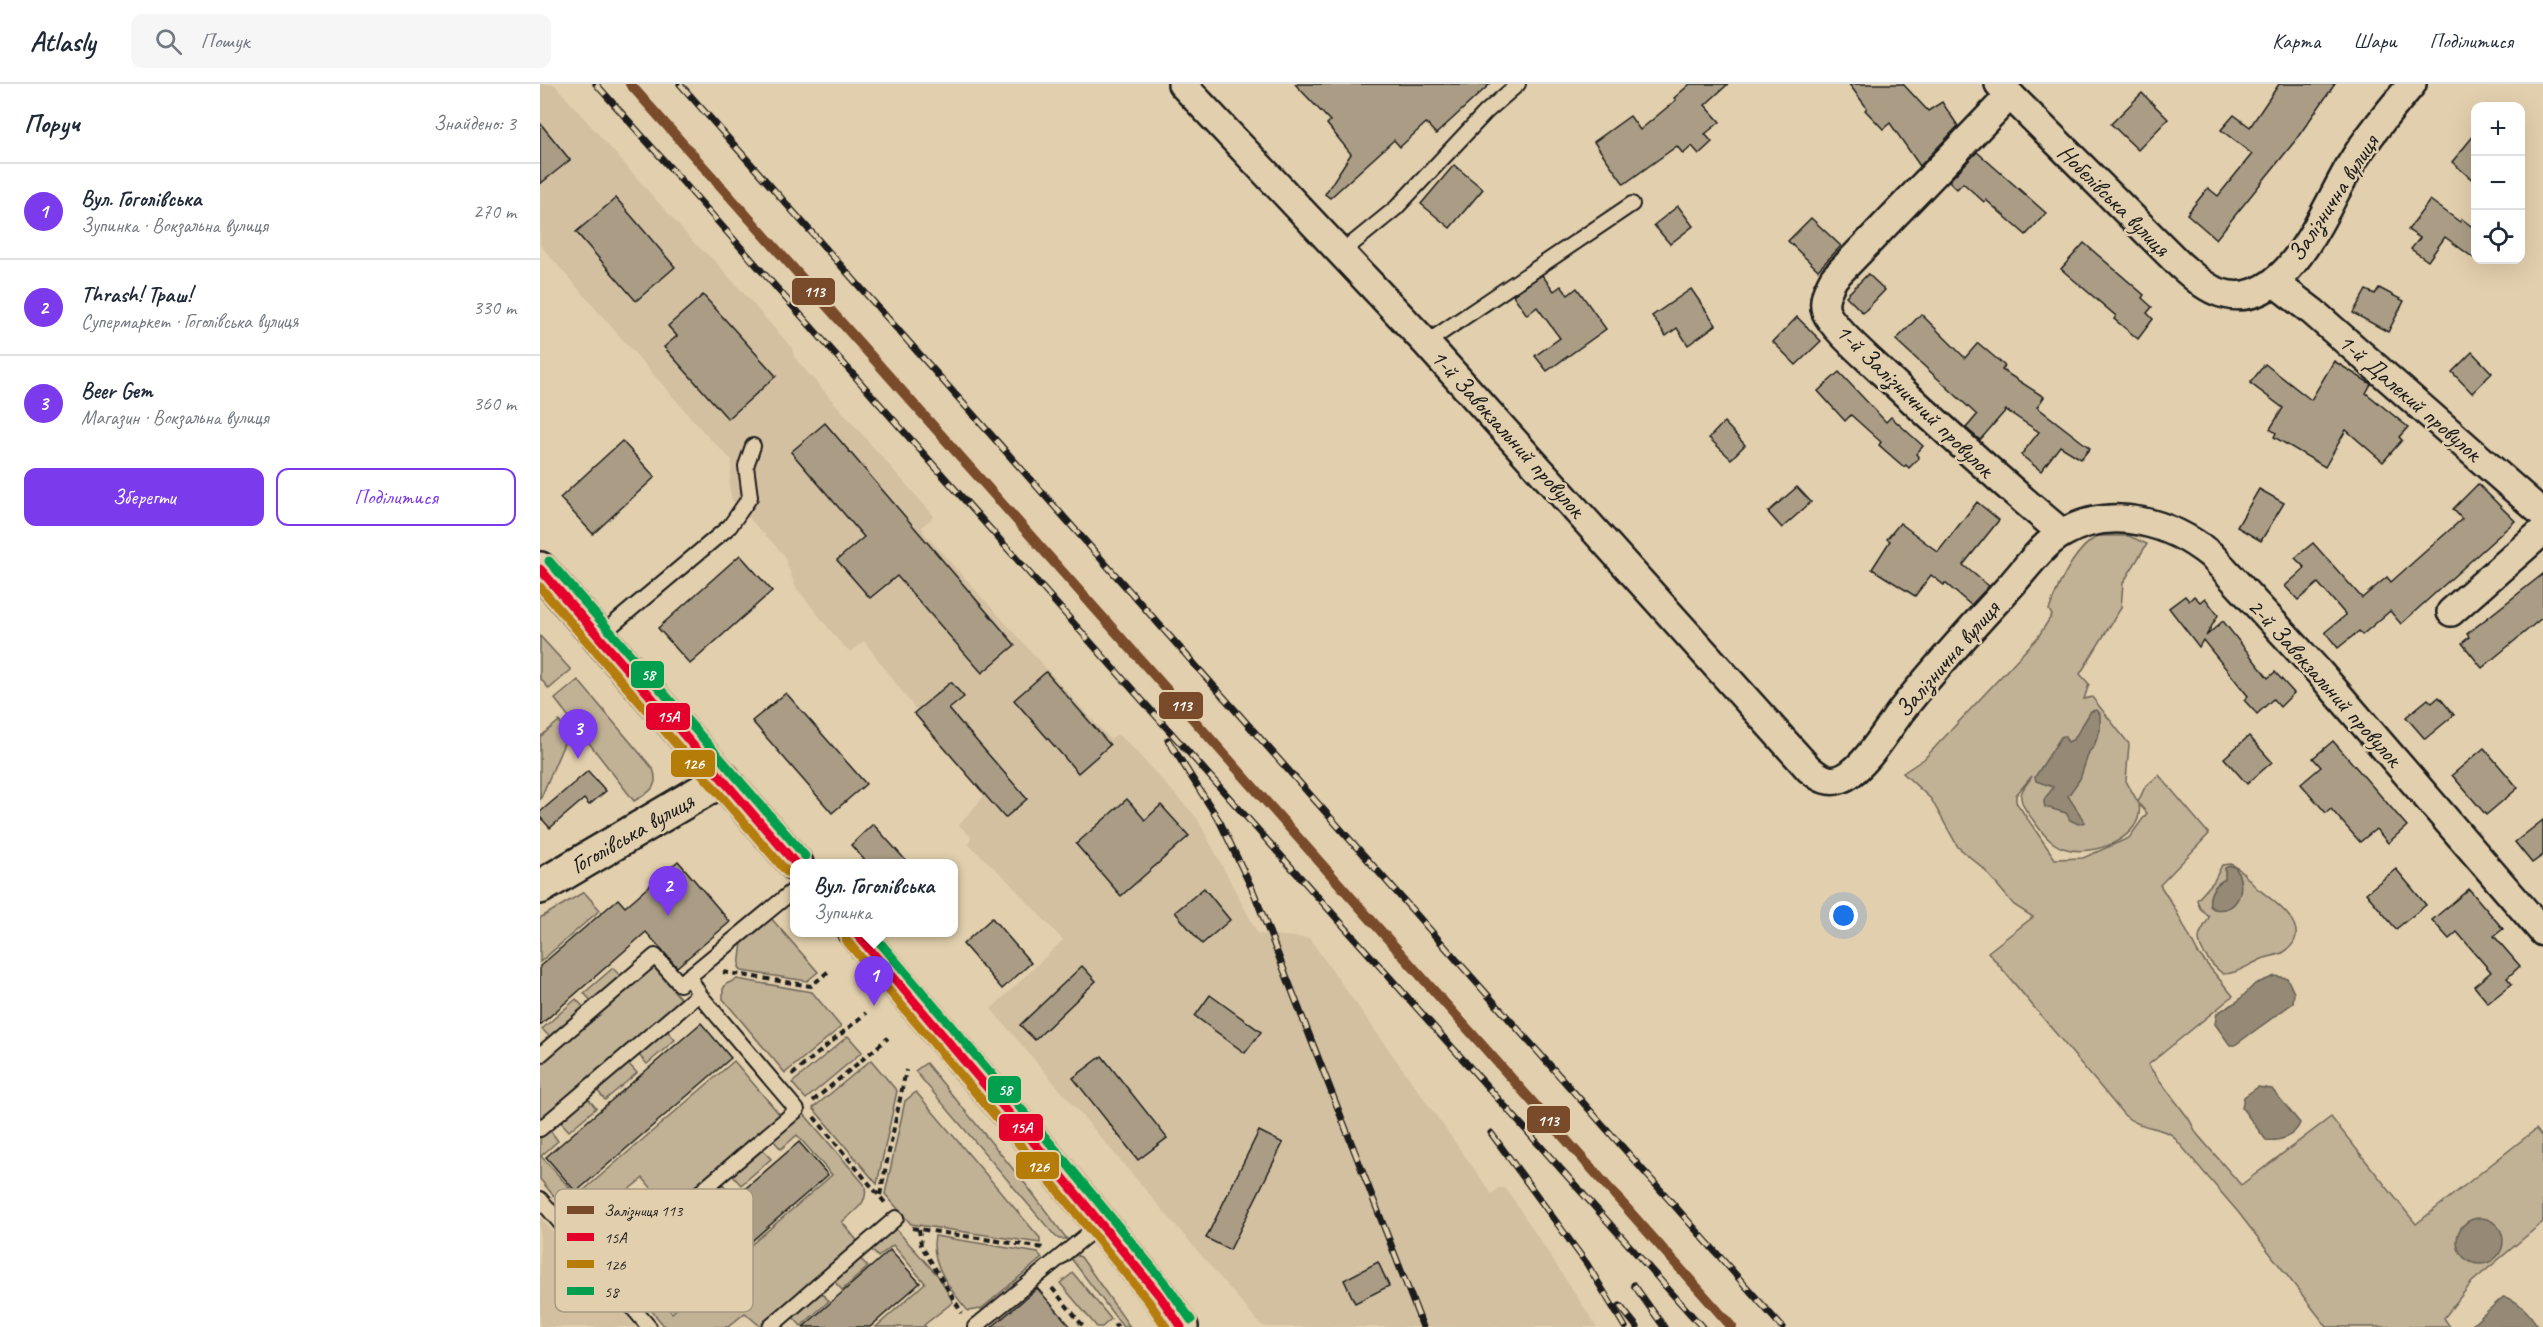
<!DOCTYPE html>
<html lang="uk">
<meta charset="utf-8">
<style>
body{margin:0;font-family:Caveat,sans-serif;background:#f6f6f7;color:#1f2937}
.controls{position:absolute;right:18px;top:18px;display:grid;overflow:hidden;border-radius:12px;box-shadow:0 6px 24px #0002}
.controls button{width:54px;height:54px;display:grid;place-items:center;padding:0;border:0;border-bottom:2px solid #e0e1e3;background:#fff;color:#1f2937;font:30px sans-serif}
.you{position:absolute;left:1304px;top:832px;width:21px;height:21px;margin:-15px;border:4px solid #fff;border-radius:50%;background:#1a73e8;box-shadow:0 0 0 9px #1a73e833}
.badge{display:grid;place-items:center;width:39px;height:39px;border-radius:50%;background:#7c3aed;color:#fff;font-size:20px;font-weight:700}
.pin{position:absolute;translate:-50% -50px;filter:drop-shadow(0 2px 3px #0008)}
.pin::after{content:'';position:absolute;top:32px;width:21px;height:18px;background:inherit;clip-path:polygon(0 0,100% 0,50% 100%)}
.popup{position:absolute;left:250px;top:775px;width:168px;height:78px;box-sizing:border-box;display:grid;place-content:center;border-radius:12px;background:#fff;filter:drop-shadow(0 2px 4px #0005);font-size:20px;white-space:nowrap;color:#747a83}
.popup b{font-size:22px;color:#1f2937}
.popup::after{content:'';position:absolute;left:50%;top:100%;margin-left:-12px;border:12px solid transparent;border-top-color:#fff}
.list{margin:0;padding:0;list-style:none}
h2{display:flex;justify-content:space-between;align-items:center;height:78px;margin:0;padding:0 24px;font-size:26px}
h2 small{font-size:20px;font-weight:400;color:#747a83}
.list li{display:grid;grid-template-columns:39px 1fr auto;gap:18px;align-items:center;box-sizing:border-box;height:96px;padding:0 24px;border-top:2px solid #e0e1e3}
.list b{display:block;font-size:22px;white-space:nowrap}
.list p{margin:0;font-size:20px;white-space:nowrap;color:#747a83}
.list em{font-size:20px;font-style:normal;color:#747a83}
.actions{display:flex;gap:12px;padding:18px 24px}
.actions a{flex:1;padding:14px 0;border:2px solid #7c3aed;border-radius:12px;text-align:center;font-size:21px;color:#7c3aed}
.actions .main{background:#7c3aed;color:#fff}
.icon{flex:none;width:33px;height:33px;fill:none;stroke:currentColor;stroke-width:2;stroke-linecap:round;stroke-linejoin:round}
.map{position:relative;flex:none;width:2003px;height:1243px;overflow:hidden}
header{display:flex;align-items:center;gap:36px;box-sizing:border-box;height:84px;padding:0 30px;background:#fff;border-bottom:2px solid #e0e1e3}
header strong{font-size:28px}
nav{display:flex;gap:33px;margin-inline-start:auto;font-size:21px}
.search{width:420px;height:54px;background:#f6f6f7;display:flex;align-items:center;gap:15px;box-sizing:border-box;padding:0 21px;border-radius:12px;color:#747a83;font-size:22px}
main{display:flex}
aside{flex:1;background:#fff}
.map>svg:first-child{display:block}
.built{fill:#d2c0a1}
.green{fill:#c1b195;stroke:#6e6658;stroke-width:1.5;fill-rule:evenodd}
.water{fill:#968a76;stroke:#655e52;stroke-width:1.5}
.building{fill:#ab9d85;stroke:#1c1c1c;stroke-width:1.5}
.lines{fill:none;stroke-linecap:round;stroke-linejoin:round}
.lane-casing{stroke:#1c1c1c;stroke-width:18}
.street-casing{stroke:#1c1c1c;stroke-width:32}
.secondary-casing{stroke:#1c1c1c;stroke-width:38}
.path{stroke:#1c1c1c;stroke-width:4;stroke-dasharray:6 4.5;stroke-linecap:butt}
.lane{stroke:#e2cfad;stroke-width:14}
.street{stroke:#e2cfad;stroke-width:27}
.secondary{stroke:#e2cfad;stroke-width:33}
.rail-casing{stroke:#1c1c1c;stroke-width:7}
.rail{stroke:#e2cfad;stroke-width:4.5;stroke-dasharray:14;stroke-linecap:butt}
.bus-1-casing{stroke:#e2cfad;stroke-width:14}
.bus-2-casing{stroke:#e2cfad;stroke-width:14}
.bus-3-casing{stroke:#e2cfad;stroke-width:14}
.bus-1{stroke:#e4002b;stroke-width:9}
.bus-2{stroke:#b57d08;stroke-width:9}
.bus-3{stroke:#019f4e;stroke-width:9}
.rail-1-casing{stroke:#e2cfad;stroke-width:15}
.rail-1{stroke:#7a4b2a;stroke-width:10}
.labels{text-anchor:middle;stroke-width:5;stroke-linejoin:round;paint-order:stroke}
.street-label{font-size:24px;fill:#1c1c1c;stroke:#e2cfad}
.key{fill:#e2cfad;stroke:#a79982;stroke-width:1.5}
.key-label{font-size:16px;fill:#1c1c1c}
.line-badge{stroke:#e2cfad;stroke-width:2}
.badge-label{font-size:16px;text-anchor:middle;font-weight:bold;fill:#fff}
</style>
<header>
<strong>Atlasly</strong>
<div class="search"><svg class="icon" aria-label="search" viewBox="0 0 24 24"><circle cx="10" cy="10" r="6"/><path d="M15 15l6 6"/></svg>Пошук</div>
<nav><a>Карта</a><a>Шари</a><a>Поділитися</a></nav>
</header>
<main>
<aside>
<h2>Поруч<small>Знайдено: 3</small></h2>
<ul class="list">
<li><span class="badge">1</span><div><b>Вул. Гоголівська</b><p>Зупинка · Вокзальна вулиця</p></div><em>270 m</em></li>
<li><span class="badge">2</span><div><b>Thrash! Траш!</b><p>Супермаркет · Гоголівська вулиця</p></div><em>330 m</em></li>
<li><span class="badge">3</span><div><b>Beer Gem</b><p>Магазин · Вокзальна вулиця</p></div><em>360 m</em></li>
</ul>
<div class="actions"><a class="main">Зберегти</a><a>Поділитися</a></div>
</aside>
<div class="map">
<svg width="2003" height="1243" viewBox="0 0 2003 1243">
<rect width="100%" height="100%" fill="#e2cfad"/>
<filter id="ink" filterUnits="userSpaceOnUse"><feTurbulence type="fractalNoise" baseFrequency=".0167" numOctaves="2"/><feDisplacementMap in="SourceGraphic" scale="12" xChannelSelector="R" yChannelSelector="G"/><feConvolveMatrix kernelMatrix="1 2 1 2 8 2 1 2 1" color-interpolation-filters="sRGB"/></filter>
<g filter="url(#ink)">
<!-- built -->
<g class="built">
<polygon points="0,0 14,0 155,160 175,177 252,264 254,273 394,432 382,443 384,449 570,655 577,650 589,660 657,734 718,850 769,854 952,1110 958,1104 964,1104 969,1109 1057,1243 726,1243 720,1240 451,925 523,856 463,792 429,761 431,753 419,741 449,706 375,625 324,557 310,568 298,556 255,502 244,471 192,416 189,403 192,376 169,354 0,161"/>
<polygon points="0,1133 86,1231 96,1243 0,1243"/>
</g>
<!-- green -->
<g class="green">
<path d="M1558 452H1589L1607 460 1583 499 1581 524 1540 590 1549 600 1544 615 1552 613 1589 660 1586 697 1598 718 1605 703 1619 691 1669 750 1620 801 1634 823 1658 869 1693 912 1608 981 1649 1035 1657 1050 1701 1101 1791 1033 1876 1140 1996 1045 2003 1054V1138L1932 1198 1904 1234 1910 1243H1787L1698 1128 1632 1051C1616 1042 1598 1044 1584 1031L1448 868 1493 833 1474 821 1443 784 1418 763 1391 715 1363 689 1384 675 1498 553 1512 531 1509 526C1518 501 1534 465 1558 452ZM1492 692C1490 697 1482 704 1481 711 1480 720 1488 729 1493 736 1501 747 1509 759 1523 764 1551 774 1605 755 1599 720L1607 729 1589 754 1543 774 1515 775 1476 718V711Z"/>
<polygon points="0,552 31,586 9,605 0,594"/>
<path d="M38 596 113 685C120 703 109 709 94 717L15 615Z"/>
<polygon points="19,637 28,650 0,716 0,653"/>
<path d="M1691 780C1703 785 1708 797 1718 805 1737 819 1776 847 1744 868 1738 872 1728 872 1722 875 1708 881 1697 890 1683 890 1673 882 1655 864 1660 850 1662 844 1667 839 1669 833L1660 824 1657 816 1674 797 1682 781Z"/>
<polygon points="44,808 60,826 0,878 0,834"/>
<polygon points="230,833 278,888 267,897 202,887 199,883 202,858"/>
<polygon points="112,881 141,915 0,1036 0,977"/>
<polygon points="73,884 82,894 53,919 44,909"/>
<polygon points="197,895 272,908 301,943 245,989 183,915 183,905 186,900"/>
<polygon points="36,915 45,925 11,954 2,945"/>
<polygon points="126,945 135,956 107,980 98,970"/>
<polygon points="308,952 322,968 266,1015 252,999"/>
<polygon points="331,976 357,1007 337,1100 273,1024"/>
<polygon points="194,977 241,1032 130,1127 103,1094 49,1137 45,1133 36,1140 0,1095 0,1055 10,1046 18,1057 1,1072 37,1112"/>
<polygon points="88,979 97,989 65,1016 56,1005"/>
<polygon points="386,979 487,1102 527,1155 519,1155 515,1152 375,987"/>
<polygon points="376,1008 500,1154 500,1159 371,1140 345,1110 365,1017"/>
<polygon points="47,1013 56,1024 29,1047 20,1037"/>
<path d="M264 1030 324 1100C331 1118 314 1127 302 1138L319 1159 221 1243 205 1229 188 1243H125L79 1187 108 1163 118 1174 100 1191 132 1229 292 1091 257 1051 241 1065 233 1056Z"/>
<polygon points="222,1065 231,1075 201,1101 192,1091"/>
<polygon points="182,1099 191,1110 165,1132 156,1122"/>
<polygon points="146,1130 155,1141 127,1165 118,1154"/>
<polygon points="354,1143 399,1193 413,1218 384,1241 386,1243 336,1243 385,1199 353,1161 338,1173 330,1164"/>
<path d="M395 1152 498 1169 502 1174 441 1225 428 1227C412 1208 389 1179 395 1152Z"/>
<polygon points="535,1171 541,1173 590,1243 583,1243 530,1173"/>
<polygon points="319,1173 328,1183 302,1206 293,1196"/>
<polygon points="533,1189 571,1235 562,1243 557,1243 520,1199"/>
<polygon points="280,1207 289,1217 261,1242 252,1232"/>
</g>
<!-- water -->
<g class="water">
<path d="M1557 626 1560 630V646L1554 662 1549 668 1540 695 1528 712 1545 738 1538 740 1530 736 1526 729 1505 723C1501 711 1510 712 1513 703L1496 697 1495 693 1521 653 1524 652 1528 658 1534 655 1551 627Z"/>
<path d="M1690 782 1695 783C1707 801 1700 830 1674 825L1670 822C1668 809 1674 801 1685 795V784Z"/>
<polygon points="1735,892 1747,894 1754,909 1753,919 1695,961 1690,961 1675,940 1677,929 1698,917 1715,900"/>
<path d="M1718 1003 1732 1005 1760 1039C1755 1052 1740 1058 1726 1056L1702 1024 1704 1013Z"/>
<circle cx="1940" cy="1157" r="23"/>
<path d="M1963 1213C1978 1215 1991 1231 1998 1243H1930Z"/>
</g>
<!-- building -->
<g class="building">
<polygon points="755,0 950,0 896,50 886,39 860,63 854,56 790,114 785,110 811,70 787,40 790,37"/>
<polygon points="1150,0 1188,0 1165,21 1180,38 1165,50 1172,58 1159,70 1152,62 1143,70 1137,62 1084,100 1054,58 1090,32 1100,46 1136,16 1134,14"/>
<polygon points="1309,0 1363,0 1388,27 1402,18 1418,42 1380,82 1350,39 1343,45 1325,26 1327,24"/>
<polygon points="1739,0 1795,0 1755,57 1676,155 1647,130 1668,104 1678,112 1712,70 1681,46 1694,31 1710,43"/>
<polygon points="1602,9 1628,35 1598,66 1571,40"/>
<polygon points="0,39 30,76 0,100"/>
<polygon points="1935,50 1935,98 1912,78"/>
<polygon points="1437,68 1506,129 1486,151 1446,116 1444,118 1423,99 1417,105 1409,97"/>
<polygon points="914,81 943,105 910,144 881,120"/>
<polygon points="76,114 135,183 96,217 36,148"/>
<polygon points="1890,116 1920,138 1922,135 1935,145 1935,175 1905,153 1888,177 1871,165 1880,154 1868,146"/>
<polygon points="1138,122 1153,142 1130,160 1114,141"/>
<polygon points="1271,134 1301,162 1278,186 1248,157"/>
<polygon points="1544,159 1604,211 1602,214 1612,223 1607,229 1613,235 1598,255 1574,235 1576,232 1521,185"/>
<polygon points="1328,190 1345,206 1323,229 1306,212"/>
<polygon points="1002,191 1014,207 1021,202 1028,211 1037,204 1066,245 1007,287 995,272 1020,254 997,223 987,231 973,211"/>
<polygon points="1839,204 1864,217 1848,248 1813,229 1826,206 1835,210"/>
<polygon points="1151,205 1176,241 1148,261 1137,244 1126,252 1112,232"/>
<polygon points="163,211 236,292 188,335 124,263 137,252 128,242"/>
<polygon points="1381,230 1425,274 1438,259 1465,282 1462,286 1504,313 1497,323 1550,364 1541,375 1520,362 1501,387 1481,371 1499,348 1466,326 1440,356 1426,344 1437,331 1356,256"/>
<polygon points="1257,233 1281,257 1256,281 1233,258"/>
<polygon points="1932,268 1952,289 1932,309 1912,288"/>
<polygon points="1794,277 1831,300 1826,309 1868,343 1859,353 1862,356 1843,378 1806,346 1785,383 1734,353 1736,349 1730,345 1743,324 1710,299 1725,280 1771,316"/>
<polygon points="1299,288 1346,338 1351,333 1383,362 1376,370 1379,374 1369,384 1366,381 1364,383 1339,361 1341,358 1311,331 1305,337 1278,307"/>
<polygon points="1184,338 1205,361 1191,375 1169,354"/>
<polygon points="285,339 475,561 442,589 357,492 330,514 297,476 324,453 251,368"/>
<polygon points="82,357 115,393 53,450 20,414"/>
<polygon points="1938,400 1975,437 1861,540 1850,527 1822,551 1819,547 1798,564 1785,548 1806,531 1778,499 1758,516 1745,502 1765,484 1755,474 1773,459 1822,514 1847,493 1851,498 1922,435 1913,425"/>
<polygon points="1257,403 1271,418 1242,444 1228,428"/>
<polygon points="1719,405 1744,419 1721,457 1697,443"/>
<polygon points="1437,418 1459,436 1423,481 1449,502 1431,521 1405,499 1404,501 1391,491 1375,512 1332,485 1350,457 1347,455 1360,439 1398,468"/>
<polygon points="200,471 232,507 150,580 118,544"/>
<polygon points="2003,490 2003,533 1942,584 1922,559 1929,553 1927,550"/>
<polygon points="1645,512 1649,517 1654,512 1660,518 1665,514 1678,531 1666,552 1683,537 1728,594 1735,588 1754,609 1740,623 1733,615 1717,630 1704,616 1708,612 1663,556 1659,563 1629,524"/>
<polygon points="506,588 570,661 538,689 474,616"/>
<polygon points="411,598 424,613 409,625 487,715 465,734 374,629"/>
<polygon points="246,609 326,700 292,729 212,637"/>
<polygon points="1899,613 1914,631 1885,655 1866,633 1888,615 1892,619"/>
<polygon points="1709,652 1732,678 1707,700 1684,674"/>
<polygon points="1793,657 1867,742 1848,759 1836,745 1820,758 1791,725 1786,729 1761,700 1781,683 1773,674"/>
<polygon points="1944,664 1978,704 1946,731 1912,691"/>
<polygon points="48,687 66,707 49,721 44,715 10,744 0,733 0,728"/>
<polygon points="587,715 605,736 621,721 649,752 581,812 536,760"/>
<polygon points="2003,736 2003,771 1992,779 1975,758"/>
<polygon points="333,740 369,780 328,780 311,761"/>
<polygon points="138,777 190,838 137,883 106,848 0,941 0,882 78,815 85,823"/>
<polygon points="1856,785 1886,821 1856,845 1826,809"/>
<polygon points="664,804 690,836 662,860 635,828"/>
<polygon points="1929,805 1963,845 1954,852 1980,882 1967,894 1972,900 1948,919 1934,902 1951,888 1917,848 1909,855 1892,836"/>
<polygon points="452,834 491,879 462,905 423,860"/>
<polygon points="542,882 556,897 495,956 480,941"/>
<polygon points="670,911 721,948 705,969 655,932"/>
<polygon points="161,939 191,974 36,1108 6,1073"/>
<polygon points="562,972 627,1054 598,1076 533,994"/>
<polygon points="719,1047 743,1059 690,1166 666,1154"/>
<polygon points="259,1058 288,1091 133,1225 104,1192"/>
<polygon points="350,1166 380,1199 330,1243 263,1243"/>
<polygon points="838,1178 849,1202 815,1219 804,1196"/>
<polygon points="497,1204 531,1243 452,1243 494,1207"/>
</g>
<g class="lines">
<!-- lane casing -->
<g class="lane-casing">
<g id="lane">
<polyline points="802,168 856,124 946,28 978,0"/>
<polyline points="886,259 1092,120"/>
<polyline points="58,553 190,442 210,413 206,382 213,362"/>
<polyline points="0,971 115,872 140,900 254,806"/>
<polyline points="0,1045 159,910"/>
<polyline points="0,1115 109,1243"/>
<polyline points="64,1190 257,1026 159,910 149,892"/>
<polyline points="230,1243 356,1134"/>
<polyline points="435,1243 547,1151"/>
</g>
</g>
<!-- street casing -->
<g class="street-casing">
<g id="street">
<path d="M642 0 886 259 1269 685C1280 694 1290 701 1305 693 1325 683 1347 646 1361 627 1395 583 1434 542 1472 500 1487 483 1503 460 1523 449 1572 421 1630 438 1671 471L1778 587 2003 848"/>
<path d="M1459 0 1640 181C1653 192 1665 204 1681 209 1747 230 1785 122 1811 80 1828 52 1851 25 1872 0"/>
<path d="M1470 11 1294 194C1288 205 1282 216 1286 228 1293 245 1328 274 1342 288 1401 343 1460 397 1522 449"/>
<polyline points="1735,199 1773,228 2003,430"/>
<polyline points="1911,528 2003,447"/>
</g>
</g>
<!-- secondary casing -->
<g class="secondary-casing">
<g id="secondary">
<polyline points="0,485 256,780"/>
<polyline points="0,803 183,695"/>
<polyline points="315,848 501,1067 619,1211 641,1243"/>
</g>
</g>
<!-- path -->
<g class="path">
<polyline points="183,888 271,902 290,886"/>
<polyline points="252,991 326,929"/>
<polyline points="273,1017 348,954"/>
<polyline points="274,1033 346,1120"/>
<polyline points="340,1111 366,986"/>
<polyline points="372,1144 504,1164"/>
<polyline points="379,1145 381,1161 422,1229"/>
<polyline points="512,1204 544,1243"/>
<polyline points="574,1243 578,1240"/>
</g>
<!-- lane -->
<use href="#lane" class="lane"/>
<!-- street -->
<use href="#street" class="street"/>
<!-- secondary -->
<use href="#secondary" class="secondary"/>
<!-- rail casing -->
<g class="rail-casing">
<g id="rail">
<polyline points="56,0 592,605 1162,1243"/>
<polyline points="140,0 1242,1243"/>
<polyline points="628,656 680,738 714,809 883,1243"/>
<polyline points="951,1049 1047,1180 1085,1243"/>
<polyline points="1094,1201 1124,1243"/>
<polyline points="1080,1222 1097,1243"/>
</g>
</g>
<!-- rail -->
<use href="#rail" class="rail"/>
<!-- bus-1 casing -->
<g class="bus-1-casing">
<g id="bus-1">
<polyline points="0,485 256,780"/>
<polyline points="315,848 501,1067 619,1211 641,1243"/>
</g>
</g>
<!-- bus-2 casing -->
<g class="bus-2-casing">
<g id="bus-2">
<polyline points="0,503 247,788"/>
<polyline points="306,856 492,1075 609,1218 626,1243"/>
</g>
</g>
<!-- bus-3 casing -->
<g class="bus-3-casing">
<g id="bus-3">
<polyline points="9,477 265,772"/>
<polyline points="331,848 510,1059 628,1203 651,1236"/>
</g>
</g>
<!-- bus-1 -->
<use href="#bus-1" class="bus-1"/>
<!-- bus-2 -->
<use href="#bus-2" class="bus-2"/>
<!-- bus-3 -->
<use href="#bus-3" class="bus-3"/>
<!-- rail-1 casing -->
<g class="rail-1-casing">
<polyline id="rail-1" points="90,0 1192,1243"/>
</g>
<!-- rail-1 -->
<use href="#rail-1" class="rail-1"/>
</g>
</g>
<g class="labels">
<!-- street labels -->
<g class="street-label">
<text transform="translate(1793 114) rotate(-57)" y="8">Залізнична вулиця</text>
<text transform="translate(1574 116) rotate(45)" y="8">Нобелівська вулиця</text>
<text transform="translate(1870 313) rotate(41)" y="8">1-й Далекий провулок</text>
<text transform="translate(1375 316) rotate(44)" y="8">1-й Залізничний провулок</text>
<text transform="translate(968 349) rotate(48)" y="8">1-й Завокзальний провулок</text>
<text transform="translate(1407 575) rotate(-49)" y="8">Залізнична вулиця</text>
<text transform="translate(1785 598) rotate(48)" y="8">2-й Завокзальний провулок</text>
<text transform="translate(92 749) rotate(-30)" y="8">Гоголівська вулиця</text>
</g>
</g>
<!-- legend -->
<rect x="15" y="1105" width="198" height="123" rx="9" class="key"/>
<rect x="27" y="1122" width="27" height="8" fill="#7a4b2a"/>
<rect x="27" y="1149" width="27" height="8" fill="#e4002b"/>
<rect x="27" y="1176" width="27" height="8" fill="#b57d08"/>
<rect x="27" y="1203" width="27" height="8" fill="#019f4e"/>
<g class="key-label">
<text x="64" y="1132">Залізниця 113</text>
<text x="64" y="1159">15A</text>
<text x="64" y="1186">126</text>
<text x="64" y="1213">58</text>
</g>
<g class="line-badge">
<rect x="251" y="193" width="45" height="29" rx="6" fill="#7a4b2a"/>
<rect x="90" y="576" width="35" height="29" rx="6" fill="#019f4e"/>
<rect x="618" y="607" width="46" height="29" rx="6" fill="#7a4b2a"/>
<rect x="105" y="618" width="46" height="29" rx="6" fill="#e4002b"/>
<rect x="130" y="665" width="46" height="29" rx="6" fill="#b57d08"/>
<rect x="447" y="991" width="35" height="29" rx="6" fill="#019f4e"/>
<rect x="986" y="1021" width="45" height="29" rx="6" fill="#7a4b2a"/>
<rect x="458" y="1029" width="46" height="29" rx="6" fill="#e4002b"/>
<rect x="475" y="1067" width="45" height="29" rx="6" fill="#b57d08"/>
</g>
<g class="badge-label">
<text x="274" y="213">113</text>
<text x="108" y="596">58</text>
<text x="641" y="627">113</text>
<text x="128" y="638">15A</text>
<text x="153" y="685">126</text>
<text x="465" y="1011">58</text>
<text x="1008" y="1042">113</text>
<text x="481" y="1049">15A</text>
<text x="498" y="1088">126</text>
</g>
</svg>
<div class="controls">
<button>+</button>
<button>−</button>
<button><svg class="icon" aria-label="locate" viewBox="0 0 24 24"><circle cx="12" cy="12" r="6"/><path d="M12 2v4M12 18v4M2 12h4M18 12h4"/></svg></button>
</div>
<div class="you"></div>
<div class="pin badge" style="left:334px;top:922px">1</div>
<div class="popup"><b>Вул. Гоголівська</b>Зупинка</div>
<div class="pin badge" style="left:128px;top:832px">2</div>
<div class="pin badge" style="left:38px;top:675px">3</div>
</div>
</main>
